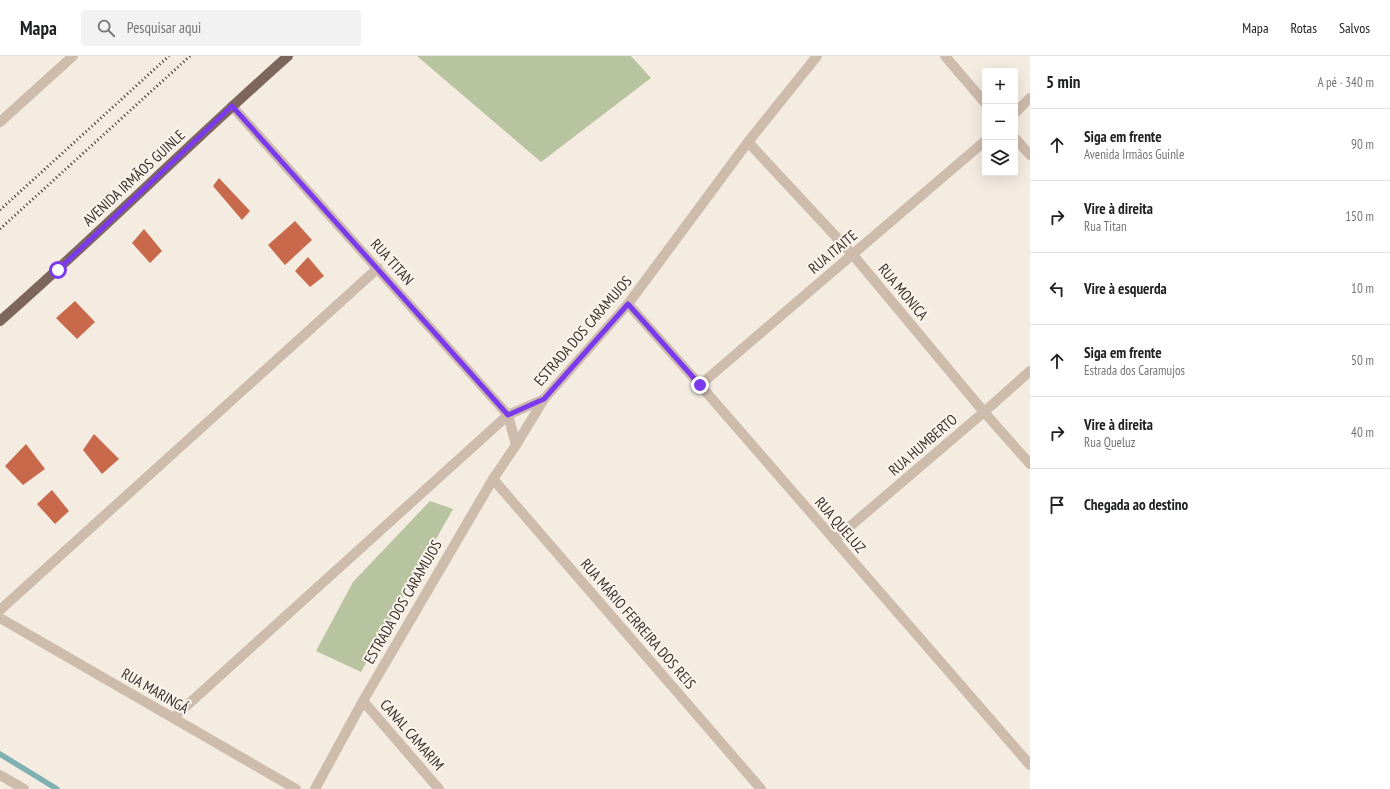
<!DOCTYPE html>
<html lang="pt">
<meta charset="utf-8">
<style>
body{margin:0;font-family:"PT Sans Narrow",sans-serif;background:#f2f2f2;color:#202124}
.controls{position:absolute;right:12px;top:12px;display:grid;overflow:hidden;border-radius:4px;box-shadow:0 4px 16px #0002}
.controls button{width:36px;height:36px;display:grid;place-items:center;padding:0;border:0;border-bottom:1px solid #e0e0e0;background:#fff;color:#202124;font:20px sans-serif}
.stop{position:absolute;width:12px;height:12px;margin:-9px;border:3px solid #7c3aed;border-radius:50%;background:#fff}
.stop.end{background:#7c3aed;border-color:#fff;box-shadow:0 1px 4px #0008}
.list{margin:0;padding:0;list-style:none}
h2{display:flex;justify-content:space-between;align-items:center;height:52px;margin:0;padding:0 16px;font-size:17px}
h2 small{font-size:13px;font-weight:400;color:#757577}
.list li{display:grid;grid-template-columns:26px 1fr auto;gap:12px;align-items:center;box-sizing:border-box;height:72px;padding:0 16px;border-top:1px solid #e0e0e0}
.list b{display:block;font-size:15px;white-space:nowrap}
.list p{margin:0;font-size:13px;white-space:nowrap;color:#757577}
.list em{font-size:13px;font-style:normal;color:#757577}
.icon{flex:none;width:22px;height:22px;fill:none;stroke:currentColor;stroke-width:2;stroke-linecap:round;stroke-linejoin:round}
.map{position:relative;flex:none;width:1030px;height:733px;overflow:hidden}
header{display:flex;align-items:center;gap:24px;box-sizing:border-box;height:56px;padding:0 20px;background:#fff;border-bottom:1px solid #e0e0e0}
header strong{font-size:19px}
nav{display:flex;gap:22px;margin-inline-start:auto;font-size:14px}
.search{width:280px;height:36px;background:#f2f2f2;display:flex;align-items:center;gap:10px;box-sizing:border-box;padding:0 14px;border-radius:4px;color:#757577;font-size:15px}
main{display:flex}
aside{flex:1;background:#fff}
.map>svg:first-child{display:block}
.green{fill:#b8c4a0}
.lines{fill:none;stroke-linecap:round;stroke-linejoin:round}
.stream{stroke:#7fb0b2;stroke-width:5.5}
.building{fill:#c8694b}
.minor{stroke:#cdbbac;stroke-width:10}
.major{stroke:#7d675c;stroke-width:10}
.rail{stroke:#3b302b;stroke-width:3;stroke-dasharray:1 3;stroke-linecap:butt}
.route{stroke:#7c3aed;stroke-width:5}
.labels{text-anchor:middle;stroke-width:4;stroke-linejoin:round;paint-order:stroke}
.street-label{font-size:15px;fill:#3b302b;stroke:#fbf5ee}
</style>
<header>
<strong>Mapa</strong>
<div class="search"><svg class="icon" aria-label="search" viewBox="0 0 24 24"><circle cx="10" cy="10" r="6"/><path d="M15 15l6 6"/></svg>Pesquisar aqui</div>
<nav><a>Mapa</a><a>Rotas</a><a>Salvos</a></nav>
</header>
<main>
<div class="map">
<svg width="1030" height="733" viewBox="0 0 1030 733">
<rect width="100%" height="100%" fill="#f4ebe1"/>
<!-- green -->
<g class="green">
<polygon points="417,0 631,0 651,22 541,106"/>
<polygon points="430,445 453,453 361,616 316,595 353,526"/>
</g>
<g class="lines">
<!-- stream -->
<polyline class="stream" points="0,698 57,733"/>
</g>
<!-- building -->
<g class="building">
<polygon points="219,122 250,155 242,164 213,130"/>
<polygon points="295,165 312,184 285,209 268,189"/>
<polygon points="144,173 162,195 150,207 132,187"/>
<polygon points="308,201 324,220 310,231 295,215"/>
<polygon points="75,245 95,266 77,283 56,262"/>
<polygon points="94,378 119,403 102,418 83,394"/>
<polygon points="26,388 45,413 23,429 5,410"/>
<polygon points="52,434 69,455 55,468 37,448"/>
</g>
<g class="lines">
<!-- minor -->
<g class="minor">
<polyline points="945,0 985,47"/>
<polyline points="232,50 508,359 516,389"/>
<polyline points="1015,57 1030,42"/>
<polyline points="0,66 73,0"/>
<polyline points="1015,82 1030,99"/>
<polyline points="748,86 853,199 984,356 1030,408"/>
<polyline points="628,248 700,329 1030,709"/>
<polyline points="700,329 985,85"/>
<polyline points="493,423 761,733"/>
<polyline points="834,484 984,356 1030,315"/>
<polyline points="0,554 378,212"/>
<polyline points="0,562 296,733"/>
<polyline points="363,645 439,733"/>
<polyline points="173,662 508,359 544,343"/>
<polyline points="0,719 24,733"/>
<polyline points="315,733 363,645 493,423 516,389 544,343 628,248 748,86 817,0"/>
</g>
<!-- major -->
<path class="major" d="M0 265C98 179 190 87 288 0"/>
<!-- rail -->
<g class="rail">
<polyline points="0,154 169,0"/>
<polyline points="0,173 190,0"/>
</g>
</g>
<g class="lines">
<!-- route -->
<polyline class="route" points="58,214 232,50 508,359 544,343 628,248 700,329"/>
</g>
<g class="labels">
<!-- street labels -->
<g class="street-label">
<text transform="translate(134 122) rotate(-43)" y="5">AVENIDA IRMÃOS GUINLE</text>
<text transform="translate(833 196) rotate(-40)" y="5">RUA ITAITE</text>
<text transform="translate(392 206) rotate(48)" y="5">RUA TITAN</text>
<text transform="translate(903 236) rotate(50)" y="5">RUA MONICA</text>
<text transform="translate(583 275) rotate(-49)" y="5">ESTRADA DOS CARAMUJOS</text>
<text transform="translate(923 389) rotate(-41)" y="5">RUA HUMBERTO</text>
<text transform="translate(840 469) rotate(49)" y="5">RUA QUELUZ</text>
<text transform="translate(403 546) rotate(-60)" y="5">ESTRADA DOS CARAMUJOS</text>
<text transform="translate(638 568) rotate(49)" y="5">RUA MÁRIO FERREIRA DOS REIS</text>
<text transform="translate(155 635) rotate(30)" y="5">RUA MARINGÁ</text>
<text transform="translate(412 679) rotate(49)" y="5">CANAL CAMARIM</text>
</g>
</g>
</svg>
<div class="controls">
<button>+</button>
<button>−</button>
<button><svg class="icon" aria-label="layers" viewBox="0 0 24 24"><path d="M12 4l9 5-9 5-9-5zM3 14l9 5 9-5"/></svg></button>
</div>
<div class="stop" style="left:58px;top:214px"></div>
<div class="stop end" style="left:700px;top:329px"></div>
</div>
<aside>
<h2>5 min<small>A pé · 340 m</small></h2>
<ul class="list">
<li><svg class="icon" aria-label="ahead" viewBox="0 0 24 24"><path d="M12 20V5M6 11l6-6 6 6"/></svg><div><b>Siga em frente</b><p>Avenida Irmãos Guinle</p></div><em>90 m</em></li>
<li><svg class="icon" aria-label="right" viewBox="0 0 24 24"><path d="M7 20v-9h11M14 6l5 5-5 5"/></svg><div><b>Vire à direita</b><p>Rua Titan</p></div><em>150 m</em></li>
<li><svg class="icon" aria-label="left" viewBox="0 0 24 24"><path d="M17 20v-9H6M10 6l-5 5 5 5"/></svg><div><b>Vire à esquerda</b></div><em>10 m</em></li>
<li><svg class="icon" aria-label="ahead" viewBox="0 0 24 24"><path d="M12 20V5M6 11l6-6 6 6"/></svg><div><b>Siga em frente</b><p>Estrada dos Caramujos</p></div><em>50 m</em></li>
<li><svg class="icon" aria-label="right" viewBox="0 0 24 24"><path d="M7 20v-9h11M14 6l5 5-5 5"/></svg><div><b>Vire à direita</b><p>Rua Queluz</p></div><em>40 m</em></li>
<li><svg class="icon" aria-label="arrive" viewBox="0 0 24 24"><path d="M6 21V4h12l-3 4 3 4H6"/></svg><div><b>Chegada ao destino</b></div></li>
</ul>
</aside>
</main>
